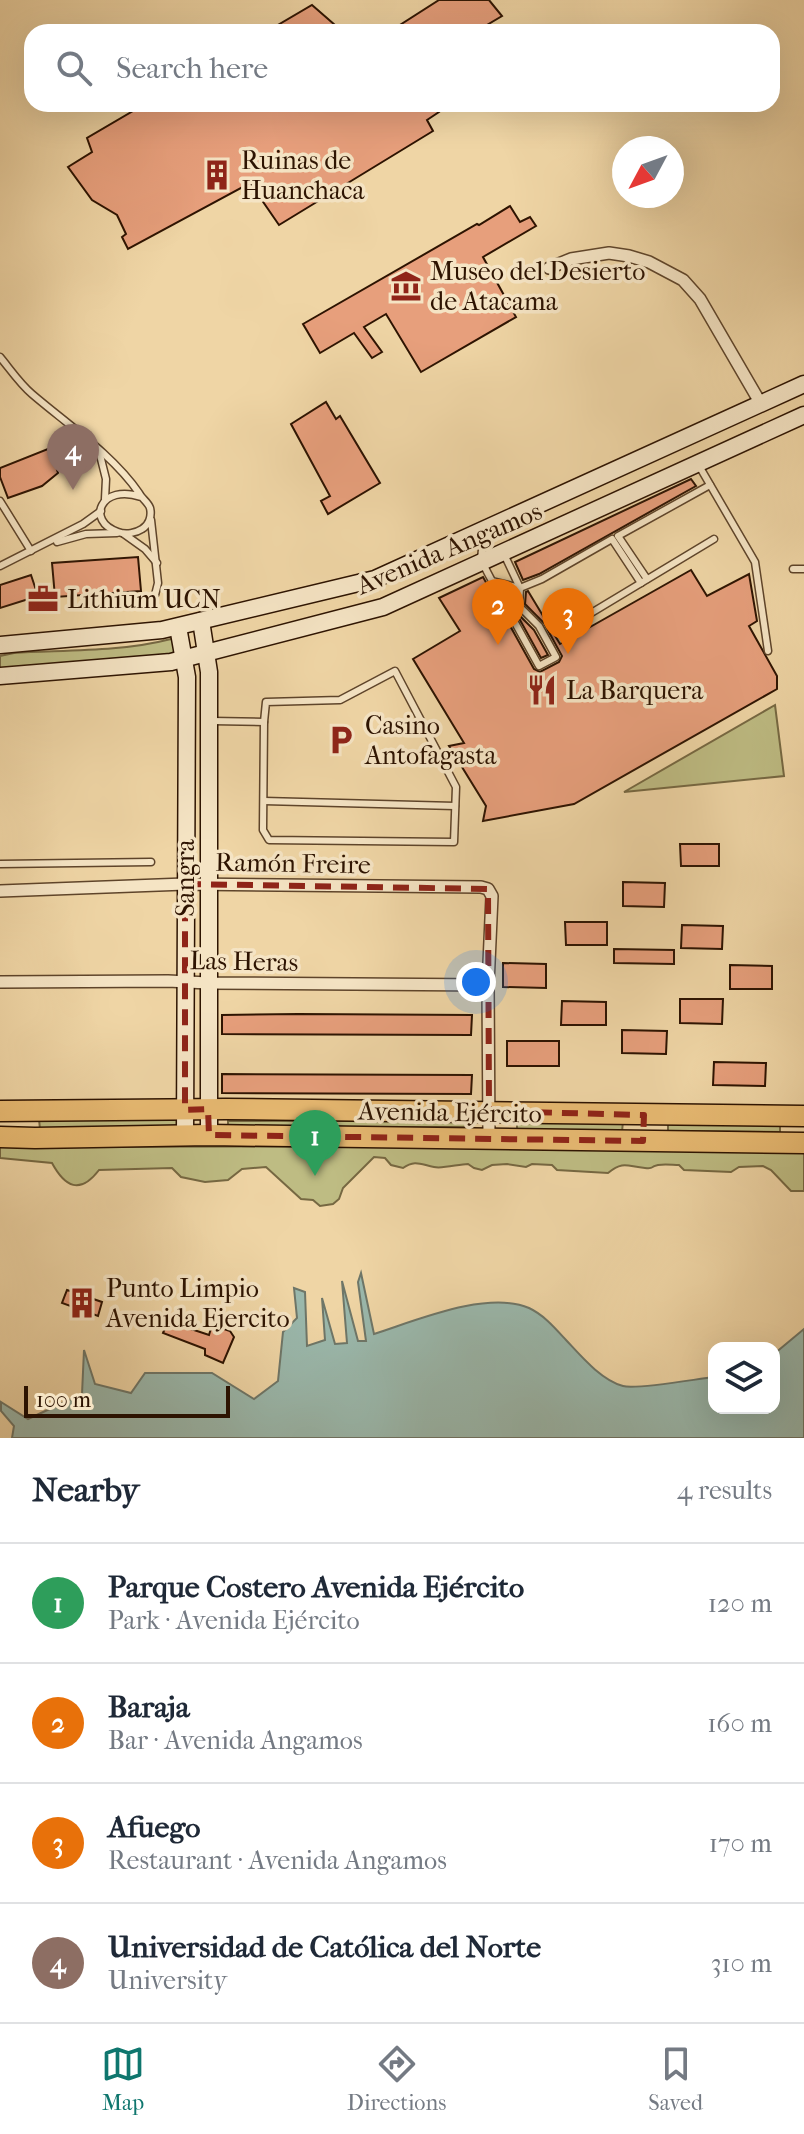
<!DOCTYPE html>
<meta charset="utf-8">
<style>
body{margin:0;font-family:"IM FELL French Canon",serif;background:#f6f6f7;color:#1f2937}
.controls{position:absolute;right:24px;bottom:24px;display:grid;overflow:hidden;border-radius:16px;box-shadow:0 8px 32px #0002}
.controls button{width:72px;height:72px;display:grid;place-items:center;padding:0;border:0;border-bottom:2px solid #e0e1e3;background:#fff;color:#1f2937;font:40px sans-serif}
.compass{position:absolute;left:612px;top:136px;width:72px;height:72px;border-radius:50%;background:#fff;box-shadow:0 8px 32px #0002;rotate:229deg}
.scale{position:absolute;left:24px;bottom:20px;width:206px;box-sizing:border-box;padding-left:8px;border:4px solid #2d1301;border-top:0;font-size:22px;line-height:28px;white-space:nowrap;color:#2d1301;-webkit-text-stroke:6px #f5e4c4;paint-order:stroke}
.you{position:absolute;left:476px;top:982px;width:28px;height:28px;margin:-20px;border:6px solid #fff;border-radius:50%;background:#1a73e8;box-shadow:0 0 0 12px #1a73e833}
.badge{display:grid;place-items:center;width:52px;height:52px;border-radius:50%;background:#0f766e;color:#fff;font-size:26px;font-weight:700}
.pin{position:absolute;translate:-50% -66px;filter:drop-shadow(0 2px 4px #0008)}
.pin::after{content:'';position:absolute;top:42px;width:28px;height:24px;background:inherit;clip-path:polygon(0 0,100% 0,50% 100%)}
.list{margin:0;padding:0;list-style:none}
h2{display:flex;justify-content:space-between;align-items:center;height:104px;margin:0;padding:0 32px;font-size:34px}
h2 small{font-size:26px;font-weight:400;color:#747a83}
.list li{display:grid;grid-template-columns:52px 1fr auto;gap:24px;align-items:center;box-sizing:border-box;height:120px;padding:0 32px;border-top:2px solid #e0e1e3}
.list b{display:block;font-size:30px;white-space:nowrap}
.list p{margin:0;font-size:26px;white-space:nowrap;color:#747a83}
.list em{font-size:26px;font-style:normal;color:#747a83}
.icon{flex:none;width:44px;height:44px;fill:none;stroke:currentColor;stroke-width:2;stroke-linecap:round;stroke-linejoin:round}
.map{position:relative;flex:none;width:804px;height:1438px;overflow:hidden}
.search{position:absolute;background:#fff;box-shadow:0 8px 32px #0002;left:24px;right:24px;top:24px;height:88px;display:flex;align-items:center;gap:20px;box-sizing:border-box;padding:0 28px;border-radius:24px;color:#747a83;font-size:30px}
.sheet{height:584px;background:#fff}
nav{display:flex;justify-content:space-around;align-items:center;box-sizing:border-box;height:112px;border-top:2px solid #e0e1e3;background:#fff;font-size:22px;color:#747a83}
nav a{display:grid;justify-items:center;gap:4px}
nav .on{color:#0f766e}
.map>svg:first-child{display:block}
.green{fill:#bebc83;stroke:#766842;stroke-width:2}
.water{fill:#9ab8ac;stroke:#6e7668;stroke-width:2}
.building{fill:#e79f7c;stroke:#2d1301;stroke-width:2}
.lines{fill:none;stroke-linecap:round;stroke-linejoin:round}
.lane-casing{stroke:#5e442a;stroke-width:9}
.street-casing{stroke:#5e442a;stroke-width:14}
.secondary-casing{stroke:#2d1301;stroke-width:19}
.highway-casing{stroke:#2d1301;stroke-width:23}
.lane{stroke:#f5e4c4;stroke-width:6}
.street{stroke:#f5e4c4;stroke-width:11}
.secondary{stroke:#f5e4c4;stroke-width:16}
.highway{stroke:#e8ba72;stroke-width:20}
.marked{fill:none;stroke:#8f2418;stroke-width:6;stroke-dasharray:16 10;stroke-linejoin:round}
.labels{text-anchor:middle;stroke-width:7;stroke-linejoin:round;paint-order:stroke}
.poi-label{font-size:26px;fill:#2d1301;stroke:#f5e4c4;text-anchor:start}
.street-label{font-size:26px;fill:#2d1301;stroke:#f5e4c4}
</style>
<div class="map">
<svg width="804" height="1438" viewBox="0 0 804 1438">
<rect width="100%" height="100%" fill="#efd5a5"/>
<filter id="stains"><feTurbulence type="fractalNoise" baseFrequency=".0025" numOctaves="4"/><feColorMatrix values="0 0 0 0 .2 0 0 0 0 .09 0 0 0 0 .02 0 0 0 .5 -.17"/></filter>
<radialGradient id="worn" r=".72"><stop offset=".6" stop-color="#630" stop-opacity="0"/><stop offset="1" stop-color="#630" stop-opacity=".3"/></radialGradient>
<!-- green -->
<g class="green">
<path d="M171 639 174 641 175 651 171 654 0 671V656L14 653C65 650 121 652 171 639Z"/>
<polygon points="775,705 784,776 624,792"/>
<polygon points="39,1119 181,1119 181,1128 40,1129"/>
<polygon points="465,1120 466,1127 228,1127 228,1121"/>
<polygon points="623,1121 622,1132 517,1130 517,1122"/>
<polygon points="668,1122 780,1122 780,1132 668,1131"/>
<path d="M479 1146 804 1150V1191H791L771 1170 763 1166 739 1167 731 1172 684 1170 679 1165C673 1165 665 1164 658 1165 648 1167 656 1169 645 1168 628 1167 624 1160 608 1173L557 1170 552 1165 532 1164 526 1167 507 1164 492 1165 482 1170 474 1168 468 1164C459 1164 443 1169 434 1167 422 1165 415 1159 403 1168L391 1165 385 1158 374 1157 343 1188 339 1199 333 1204 320 1206 313 1200 301 1199 266 1167 242 1169 228 1180 205 1182 181 1177 172 1168 99 1170C80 1195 65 1187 52 1163L0 1158V1147Z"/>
</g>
<!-- water -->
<path class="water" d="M361 1273 374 1334C415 1321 487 1290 529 1308 544 1315 555 1328 566 1340 581 1356 601 1380 623 1386 636 1390 696 1379 714 1377V1408H774V1354L804 1329V1438H12L14 1426 1 1411V1402L28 1419 82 1394 84 1350 95 1384 131 1393 145 1373H212L254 1399 278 1381 283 1332 297 1318 294 1288 305 1292 307 1346 325 1340 322 1298 335 1344 347 1343 342 1281 358 1341H366L358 1282Z"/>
<!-- building -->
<g class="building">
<polygon points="439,0 489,0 502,16 475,32 389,32"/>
<polygon points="312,5 343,32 266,32"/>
<polygon points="145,104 434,104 439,112 427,120 433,131 279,225 250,183 128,249 122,237 126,234 117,215 92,200 68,167 92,152 87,138"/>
<polygon points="510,206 520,222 530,217 536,226 483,257 516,317 421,372 386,314 364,327 382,352 372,358 354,333 320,353 303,324 477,224 479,225"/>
<polygon points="326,402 336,419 340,416 380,483 328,514 321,501 330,496 291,424"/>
<polygon points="73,439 81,457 56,466 58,473 42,486 8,498 0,477 0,468"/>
<polygon points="691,479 696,486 539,574 523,580 515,562"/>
<polygon points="138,557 141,591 55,597 52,563"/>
<polygon points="691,570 707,596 749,574 757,621 749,626 777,676 777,689 574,804 483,821 486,806 449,746 464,743 413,659 460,631 439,598 483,577 534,669 540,672 559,662 562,656 544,623 525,604 526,592 528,591 560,644"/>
<polygon points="31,575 38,596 0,608 0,585"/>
<polygon points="515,611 534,630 548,655 541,658"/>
<polygon points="680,844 719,844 719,866 681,866"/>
<polygon points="623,882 665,883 664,907 623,906"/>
<polygon points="565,922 607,922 607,945 566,945"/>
<polygon points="682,925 723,926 722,949 681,948"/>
<polygon points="614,949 674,950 674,964 614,963"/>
<polygon points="503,963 546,964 546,988 503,987"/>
<polygon points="730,965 772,966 772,989 730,989"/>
<polygon points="680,999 723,999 722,1024 680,1023"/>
<polygon points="562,1001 606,1002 606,1025 561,1025"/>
<polygon points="298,1014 472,1015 471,1035 222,1034 222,1015"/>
<polygon points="622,1030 667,1031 666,1054 622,1053"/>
<rect x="507" y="1041" width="52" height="25"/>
<polygon points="714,1062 766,1063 765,1086 713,1085"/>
<polygon points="222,1074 472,1075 471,1094 222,1093"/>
<polygon points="67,1290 102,1302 98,1316 62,1303"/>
<polygon points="170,1316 181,1318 179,1325 209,1335 212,1325 230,1331 234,1337 223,1363 205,1355 205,1349 163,1333"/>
</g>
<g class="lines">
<!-- lane casing -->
<g class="lane-casing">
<g id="lane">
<path d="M0 357C10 369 20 384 32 394 67 424 113 455 139 493 142 499 148 502 150 508 152 516 149 525 142 529 136 533 126 535 118 532 85 521 101 483 141 497"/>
<polyline points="99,451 106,479 105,499"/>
<polyline points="698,464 755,562 768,651"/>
<polyline points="0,501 31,551"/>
<polyline points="151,520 158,583 155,595"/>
<path d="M491 532C477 555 479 557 492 581L520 588 542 579 612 539 641 583"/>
<polyline points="124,534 145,549 157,563"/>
<polyline points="57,542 86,534 117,533"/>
<polyline points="0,566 83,524 101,511"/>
<polyline points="793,569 804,569"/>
<polyline points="647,579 618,536 710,485"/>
<polyline points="492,581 539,666 556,657 539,626 519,606 520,588 504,554"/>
<polyline points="563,630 714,539"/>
<polygon points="395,671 456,787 454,842 269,840 263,830 264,722 266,702 340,700"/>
<polyline points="212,721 264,722"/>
<polyline points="264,801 455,806"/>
<polyline points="0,864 151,862"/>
</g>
</g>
<!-- street casing -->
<g class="street-casing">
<g id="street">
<polyline points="549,268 571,259 609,253 629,256 649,262 683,280 700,299 761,404"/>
<polyline points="0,891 185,884 481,887 488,889 492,896 488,985 489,1138"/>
<polyline points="0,982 168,981 208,983 488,985"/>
</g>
</g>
<!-- secondary casing -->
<g class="secondary-casing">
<g id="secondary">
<polyline points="201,621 209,672 209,1135"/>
<polyline points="178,627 187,677 185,1136"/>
<polyline points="0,645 162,630 375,579 804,384"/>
<polyline points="0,676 171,662 383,607 804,415"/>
</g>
</g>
<!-- highway casing -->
<g class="highway-casing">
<g id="highway">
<polyline points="0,1111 226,1109 804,1116"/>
<polyline points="0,1137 35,1138 209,1135 804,1143"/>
</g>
</g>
<!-- lane -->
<use href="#lane" class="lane"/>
<!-- street -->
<use href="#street" class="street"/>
<!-- secondary -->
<use href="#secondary" class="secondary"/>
<!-- highway -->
<use href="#highway" class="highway"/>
</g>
<!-- marked area -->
<path class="marked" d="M185 884 488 889 489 1111 644 1115 643 1141 209 1135 208 1109 185 1110Z"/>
<!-- icons -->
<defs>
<g id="building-bare" transform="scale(2.4)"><path d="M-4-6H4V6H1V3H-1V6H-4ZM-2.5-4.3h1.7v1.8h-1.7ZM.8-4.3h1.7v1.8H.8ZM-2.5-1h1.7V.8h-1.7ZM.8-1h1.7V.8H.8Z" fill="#8f2418" stroke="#f5e4c4" stroke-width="2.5" paint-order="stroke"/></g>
<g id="museum-bare" transform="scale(2.4)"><path d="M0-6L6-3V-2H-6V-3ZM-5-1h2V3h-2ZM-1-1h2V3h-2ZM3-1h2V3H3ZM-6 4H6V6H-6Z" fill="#8f2418" stroke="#f5e4c4" stroke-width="2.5" paint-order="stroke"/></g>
<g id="office-bare" transform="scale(2.4)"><path d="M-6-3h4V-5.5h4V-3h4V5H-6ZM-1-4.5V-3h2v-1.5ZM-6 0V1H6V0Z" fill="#8f2418" stroke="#f5e4c4" stroke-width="2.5" paint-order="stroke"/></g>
<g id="restaurant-bare" transform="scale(2.4)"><path d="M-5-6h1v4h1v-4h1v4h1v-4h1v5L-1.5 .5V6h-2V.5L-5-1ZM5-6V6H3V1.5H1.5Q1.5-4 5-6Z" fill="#8f2418" stroke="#f5e4c4" stroke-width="2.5" paint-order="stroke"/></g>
<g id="parking-bare" transform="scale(2.4)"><path d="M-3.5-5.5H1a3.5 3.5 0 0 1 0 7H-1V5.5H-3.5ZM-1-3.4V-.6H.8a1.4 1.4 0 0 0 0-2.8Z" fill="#8f2418" stroke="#f5e4c4" stroke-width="2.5" paint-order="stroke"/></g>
</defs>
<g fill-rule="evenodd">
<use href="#building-bare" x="217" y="175"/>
<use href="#museum-bare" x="406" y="286"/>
<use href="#office-bare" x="43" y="599"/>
<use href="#restaurant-bare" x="542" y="690"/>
<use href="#parking-bare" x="341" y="740"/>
<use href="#building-bare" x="82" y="1303"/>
</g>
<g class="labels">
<!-- poi labels -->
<g class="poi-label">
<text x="241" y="169">Ruinas de<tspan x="241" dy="30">Huanchaca</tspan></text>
<text x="430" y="280">Museo del Desierto<tspan x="430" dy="30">de Atacama</tspan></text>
<text x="67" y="608">Lithium UCN</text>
<text x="566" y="699">La Barquera</text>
<text x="365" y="734">Casino<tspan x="365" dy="30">Antofagasta</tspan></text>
<text x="106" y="1297">Punto Limpio<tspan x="106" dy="30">Avenida Ejercito</tspan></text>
</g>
<!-- street labels -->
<g class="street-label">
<text transform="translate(449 548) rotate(-23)" y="9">Avenida Angamos</text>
<text transform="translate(293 863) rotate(1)" y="9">Ramón Freire</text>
<text transform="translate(185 878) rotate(-90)" y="9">Sangra</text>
<text transform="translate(244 961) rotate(1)" y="9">Las Heras</text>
<text transform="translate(450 1112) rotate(1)" y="9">Avenida Ejército</text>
</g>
</g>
<rect width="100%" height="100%" filter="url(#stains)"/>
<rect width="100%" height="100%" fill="url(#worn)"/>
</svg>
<div class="controls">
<button><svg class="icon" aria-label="layers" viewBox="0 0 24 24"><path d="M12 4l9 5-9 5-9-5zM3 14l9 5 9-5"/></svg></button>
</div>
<svg class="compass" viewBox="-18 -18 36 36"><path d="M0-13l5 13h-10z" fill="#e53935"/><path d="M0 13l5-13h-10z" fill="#747a83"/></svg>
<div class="scale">100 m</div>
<div class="you"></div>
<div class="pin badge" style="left:315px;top:1176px;background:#2e9e5b">1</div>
<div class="pin badge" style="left:498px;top:645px;background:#e8710a">2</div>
<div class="pin badge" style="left:568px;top:654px;background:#e8710a">3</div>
<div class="pin badge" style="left:73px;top:490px;background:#8d6e63">4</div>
<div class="search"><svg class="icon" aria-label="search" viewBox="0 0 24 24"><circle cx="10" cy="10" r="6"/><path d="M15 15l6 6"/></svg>Search here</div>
</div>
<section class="sheet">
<h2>Nearby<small>4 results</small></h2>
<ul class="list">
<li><span class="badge" style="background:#2e9e5b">1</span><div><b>Parque Costero Avenida Ejército</b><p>Park · Avenida Ejército</p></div><em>120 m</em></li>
<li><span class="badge" style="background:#e8710a">2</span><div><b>Baraja</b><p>Bar · Avenida Angamos</p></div><em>160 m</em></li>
<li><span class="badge" style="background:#e8710a">3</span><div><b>Afuego</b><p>Restaurant · Avenida Angamos</p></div><em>170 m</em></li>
<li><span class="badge" style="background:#8d6e63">4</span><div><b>Universidad de Católica del Norte</b><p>University</p></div><em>310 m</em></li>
</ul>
</section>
<nav>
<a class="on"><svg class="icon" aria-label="map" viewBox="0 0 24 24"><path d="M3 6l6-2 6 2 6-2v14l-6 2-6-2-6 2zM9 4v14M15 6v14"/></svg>Map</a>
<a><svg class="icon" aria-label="directions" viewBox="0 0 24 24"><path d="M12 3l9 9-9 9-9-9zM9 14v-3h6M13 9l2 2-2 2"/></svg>Directions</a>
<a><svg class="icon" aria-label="saved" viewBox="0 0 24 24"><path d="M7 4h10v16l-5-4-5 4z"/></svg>Saved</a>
</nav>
